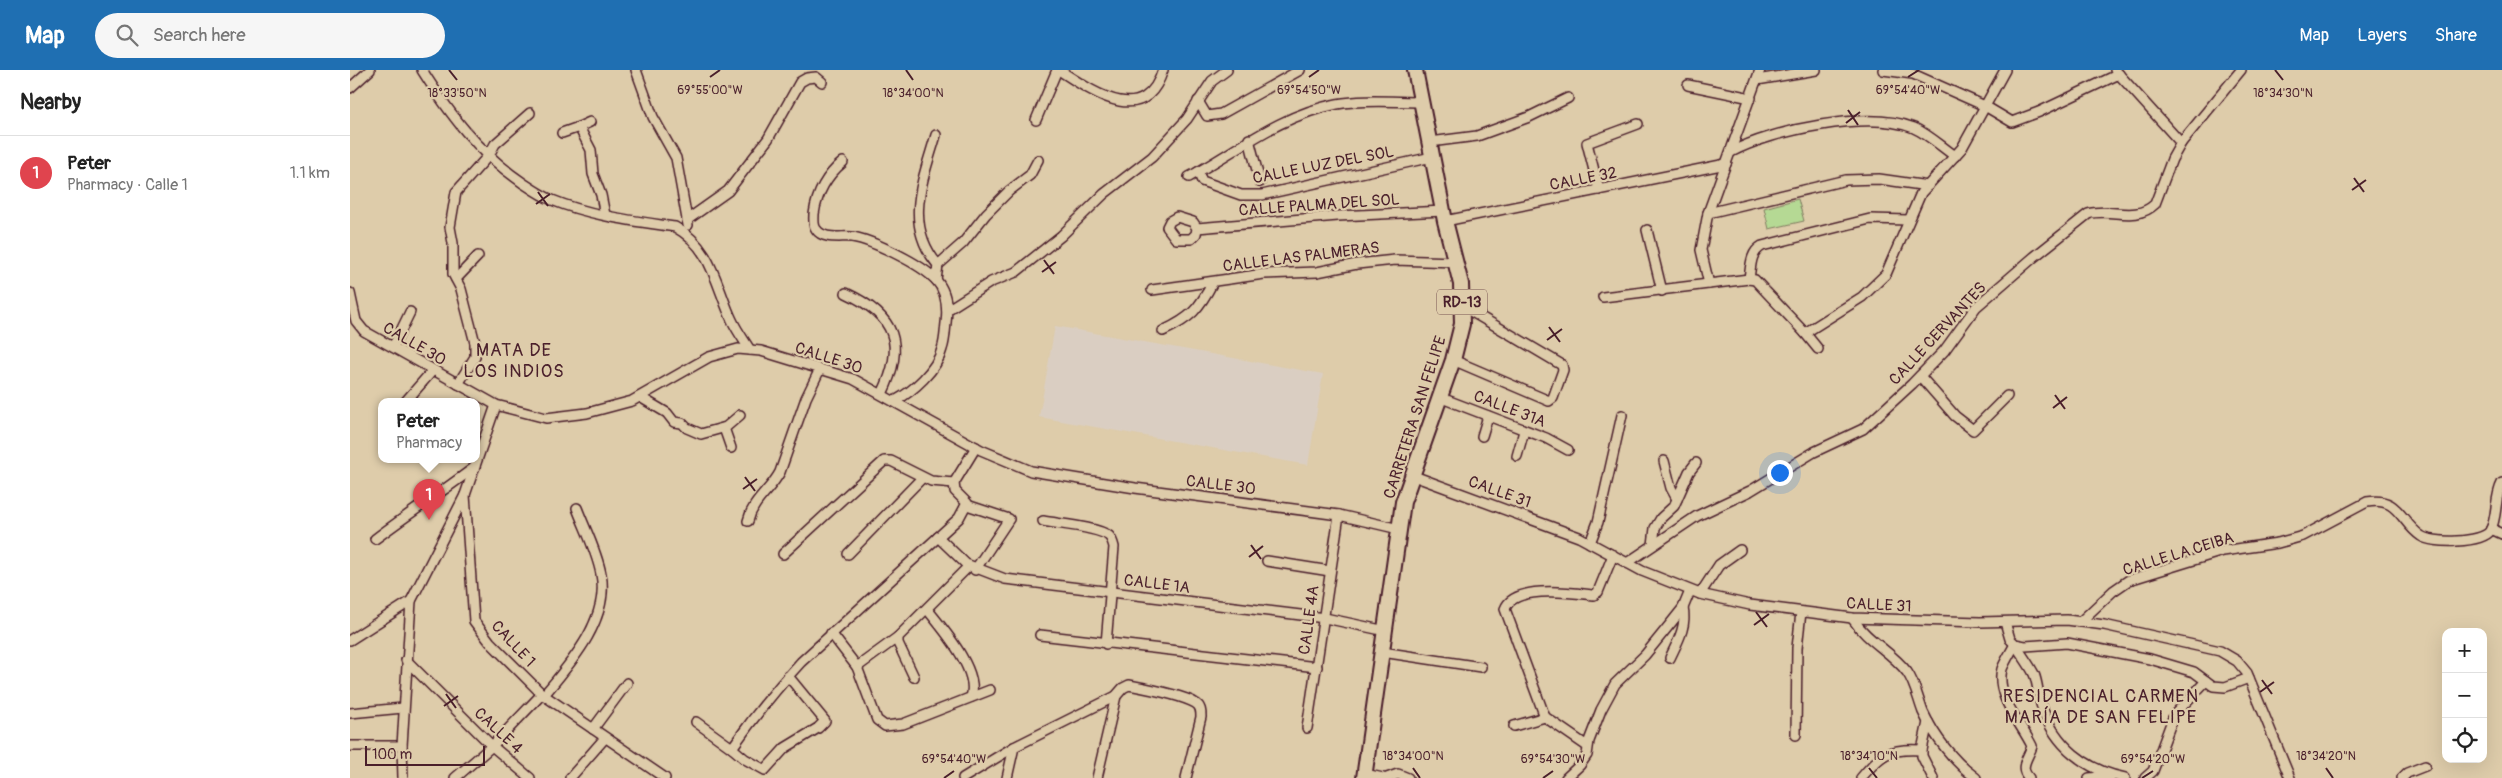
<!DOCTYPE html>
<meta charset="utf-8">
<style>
body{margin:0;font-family:Pangolin,sans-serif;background:#f6f6f6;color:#222}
.controls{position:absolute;right:15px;bottom:15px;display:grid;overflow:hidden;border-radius:10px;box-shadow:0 5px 20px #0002}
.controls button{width:45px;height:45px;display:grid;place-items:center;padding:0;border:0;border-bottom:1px solid #e0e0e0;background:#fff;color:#222;font:25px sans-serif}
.scale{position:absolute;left:15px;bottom:12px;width:120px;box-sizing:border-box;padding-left:5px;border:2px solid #4a1f2b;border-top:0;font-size:14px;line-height:18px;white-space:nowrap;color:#4a1f2b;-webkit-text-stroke:4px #deccaa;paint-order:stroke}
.you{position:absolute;left:1429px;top:402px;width:18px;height:18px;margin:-12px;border:4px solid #fff;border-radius:50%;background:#1a73e8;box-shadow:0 0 0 8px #1a73e833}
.badge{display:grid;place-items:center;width:32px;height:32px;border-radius:50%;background:#1f6fb2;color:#fff;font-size:16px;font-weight:700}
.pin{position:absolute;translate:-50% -41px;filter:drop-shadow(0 1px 2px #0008)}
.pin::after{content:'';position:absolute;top:26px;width:18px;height:15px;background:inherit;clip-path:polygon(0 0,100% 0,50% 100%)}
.popup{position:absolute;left:28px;top:328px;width:102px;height:65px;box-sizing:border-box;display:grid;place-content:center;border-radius:10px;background:#fff;filter:drop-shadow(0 1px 4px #0005);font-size:16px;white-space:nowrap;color:#767676}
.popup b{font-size:19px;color:#222}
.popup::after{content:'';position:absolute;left:50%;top:100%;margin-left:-10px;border:10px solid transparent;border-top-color:#fff}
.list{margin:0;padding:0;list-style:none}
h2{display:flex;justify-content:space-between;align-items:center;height:65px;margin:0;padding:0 20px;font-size:21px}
h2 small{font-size:16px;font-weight:400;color:#767676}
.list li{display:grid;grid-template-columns:32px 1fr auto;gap:15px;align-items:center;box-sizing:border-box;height:75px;padding:0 20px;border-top:1px solid #e0e0e0}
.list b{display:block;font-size:19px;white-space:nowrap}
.list p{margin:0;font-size:16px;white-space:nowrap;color:#767676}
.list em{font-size:16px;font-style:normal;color:#767676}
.icon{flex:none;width:28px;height:28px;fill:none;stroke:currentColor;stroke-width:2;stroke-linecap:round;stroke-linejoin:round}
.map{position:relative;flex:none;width:2152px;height:708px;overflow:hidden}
header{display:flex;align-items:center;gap:30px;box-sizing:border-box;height:70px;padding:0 25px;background:#1f6fb2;color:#fff}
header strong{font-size:24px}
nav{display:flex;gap:28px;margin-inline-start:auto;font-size:18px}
.search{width:350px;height:45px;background:#f6f6f6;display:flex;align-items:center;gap:12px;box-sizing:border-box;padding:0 18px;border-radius:28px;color:#767676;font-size:19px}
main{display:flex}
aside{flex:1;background:#fff}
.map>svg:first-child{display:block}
.built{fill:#dacec2}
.pitch{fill:#b5d994;stroke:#807c60}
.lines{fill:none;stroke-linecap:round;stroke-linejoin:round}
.street-casing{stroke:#4a1f2b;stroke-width:12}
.primary-casing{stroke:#4a1f2b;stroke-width:18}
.street{stroke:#deccaa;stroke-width:9}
.primary{stroke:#deccaa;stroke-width:14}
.ticks{fill:none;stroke:#4a1f2b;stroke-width:2}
.labels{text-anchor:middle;stroke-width:4.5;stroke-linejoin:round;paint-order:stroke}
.shield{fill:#deccaa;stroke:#765351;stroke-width:1}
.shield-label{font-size:15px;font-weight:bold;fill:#4a1f2b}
.street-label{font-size:16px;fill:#4a1f2b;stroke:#deccaa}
.neighbourhood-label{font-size:18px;letter-spacing:1px;fill:#4a1f2b;stroke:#deccaa}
.ticks-label{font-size:12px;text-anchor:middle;fill:#4a1f2b;stroke:#deccaa;stroke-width:4.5;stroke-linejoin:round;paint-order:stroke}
</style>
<header>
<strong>Map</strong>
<div class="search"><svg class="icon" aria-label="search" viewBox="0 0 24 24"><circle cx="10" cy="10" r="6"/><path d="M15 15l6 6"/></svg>Search here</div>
<nav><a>Map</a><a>Layers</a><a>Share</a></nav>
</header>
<main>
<aside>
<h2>Nearby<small></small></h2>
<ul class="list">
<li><span class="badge" style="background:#e0444e">1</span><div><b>Peter</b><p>Pharmacy · Calle 1</p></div><em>1.1 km</em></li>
</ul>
</aside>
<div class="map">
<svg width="2152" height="708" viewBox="0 0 2152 708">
<rect width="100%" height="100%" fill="#deccaa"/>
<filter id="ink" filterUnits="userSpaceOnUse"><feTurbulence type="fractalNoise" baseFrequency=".02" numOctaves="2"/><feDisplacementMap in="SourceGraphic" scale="10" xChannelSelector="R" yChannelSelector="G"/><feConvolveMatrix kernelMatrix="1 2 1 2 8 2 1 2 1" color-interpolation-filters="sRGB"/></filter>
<g filter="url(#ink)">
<!-- built -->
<polygon class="built" points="705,256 973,304 958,395 689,347"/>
<!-- pitch -->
<polygon class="pitch" points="1448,129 1454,151 1419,159 1414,138"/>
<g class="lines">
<!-- street casing -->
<g class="street-casing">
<g id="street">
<path d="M72 0C101 46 127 81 173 113 182 119 192 126 202 130 241 146 285 151 325 157 362 177 366 216 382 250 387 261 394 270 400 280"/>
<polyline points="286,0 303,47 326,88 338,155"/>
<path d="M709 0C743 22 794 59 813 0"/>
<polyline points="1533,0 1563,4 1635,36 1662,52 1689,42 1769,4"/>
<polyline points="1765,0 1831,73"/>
<polyline points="1407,10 1466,0"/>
<polyline points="1338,15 1401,28"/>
<polyline points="0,18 20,0"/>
<polyline points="848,31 857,46 871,44 950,0"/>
<polyline points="686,50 707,0"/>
<polyline points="240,52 229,57 241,80 243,104 251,125 255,145"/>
<polyline points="212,63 229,57"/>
<path d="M586 65C573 110 553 154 588 195"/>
<polyline points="899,69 910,112"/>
<polyline points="1080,72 1127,66 1179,47 1218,28"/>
<path d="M1381 82C1422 60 1519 40 1564 58 1578 64 1592 77 1605 86"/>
<path d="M493 92C476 106 467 122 464 144 464 149 463 155 466 159 473 170 490 166 502 167 522 170 571 194 586 210 597 222 598 237 596 253 595 261 595 271 592 279 587 300 563 321 545 331"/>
<polyline points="848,102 852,111 891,125 912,125 1082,87"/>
<path d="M839 107C888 80 930 45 987 34 1012 29 1045 32 1071 32"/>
<polyline points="1249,120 1237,73 1288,54"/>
<polyline points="1358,143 1496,110 1529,109 1578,116"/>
<polygon points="827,147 843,152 847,158 846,164 841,169 826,169 817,157 820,151"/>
<polyline points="337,150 378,121 418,69 450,12 457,8 466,7 472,12"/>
<polyline points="1095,151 1376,94"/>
<polyline points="847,158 988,146 1094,141"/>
<polyline points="1297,160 1312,221"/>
<polyline points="106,209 128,186"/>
<path d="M1399 209C1401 196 1400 183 1412 176L1520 149 1558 150"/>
<polyline points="586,210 588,195 613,173 636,144 659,121 680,105 688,90"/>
<polyline points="1359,214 1351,180 1358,143 1410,0"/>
<polyline points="802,220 914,204 967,202 1007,194 1045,190 1105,192"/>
<polyline points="0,223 6,251 14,261 146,335 196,348 237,343 282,331 359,287 388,279 411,281 503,309 631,380 681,401 785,418 989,445 1049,459"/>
<path d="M496 223C546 246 556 275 532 324"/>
<polyline points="1253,227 1399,209 1405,210 1455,263 1468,279"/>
<polyline points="597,240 641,212 666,202 711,166 754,124 802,87 837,49 862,11 877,0"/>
<path d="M813 261C841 248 849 239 863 212"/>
<polyline points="1455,263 1512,227 1536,204 1571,123 1612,78 1655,0"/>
<polyline points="43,277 60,242"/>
<polyline points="1103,290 1199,331 1203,328 1213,300 1212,295 1112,236"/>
<polyline points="1570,306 1605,346 1623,360 1657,326"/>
<polyline points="108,314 125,287 125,273 111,219 103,204 103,173 100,157 106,122 139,85 145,74 180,43"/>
<polyline points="290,327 317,343 324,352 332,353 337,358 351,364 376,357 390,345"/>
<polyline points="1089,327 1196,368 1218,380"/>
<polyline points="56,331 83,300"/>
<polyline points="146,335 115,425 124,551 140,572 192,624 315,708"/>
<polyline points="374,358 381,378"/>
<polyline points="1132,366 1138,346"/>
<polyline points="1167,386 1174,361"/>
<polyline points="1314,391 1321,418 1327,429"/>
<polyline points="1061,405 1229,467 1292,501 1350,524 1400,535 1502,548 1630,552 1717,550 1754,555 1870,581 1887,591 1897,603 1940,708"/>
<polyline points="617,435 659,449 625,500"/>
<path d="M398 451C403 430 420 421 430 402L456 328 470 299"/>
<path d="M693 451C708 454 748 457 759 466 762 469 763 473 764 477L756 574"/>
<polyline points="2141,459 2152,464"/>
<polyline points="588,467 616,494 655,509 975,548 1036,561"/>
<path d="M25 469C58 444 92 422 125 397"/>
<polyline points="1240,473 1248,452 1272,345"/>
<polyline points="1303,475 1305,458 1311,448 1324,436 1339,402 1346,393"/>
<polyline points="433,484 534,391 541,391 581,411 604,413"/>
<polyline points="498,484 572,408"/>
<polyline points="917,491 980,501"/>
<path d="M1277 493 1347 446 1400 421 1464 382 1513 359 1562 314 1594 281 1626 237 1684 187 1738 144C1761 137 1785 153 1805 134L1822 89 1831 73 1891 0"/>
<polyline points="1350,524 1369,495 1390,480"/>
<path d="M577 539C593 559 630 601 621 627"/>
<path d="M1502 548C1518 572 1541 581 1557 602 1565 613 1568 629 1573 642 1584 666 1604 692 1626 708"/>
<polyline points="1655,552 1660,569 1665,574 1675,576 1717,573 1800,589 1844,602 1863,616 1875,617 1899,608"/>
<path d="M1730 552 1763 521 1779 510 1873 481 1928 473 1953 466 2017 432C2049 426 2050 452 2071 466 2082 474 2132 473 2140 461 2148 447 2144 428 2152 413"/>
<polyline points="481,563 507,597 527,650 535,656 553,654 640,620"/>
<polyline points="690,565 967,597"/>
<polyline points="0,570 61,531"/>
<path d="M1665 574C1671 584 1679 594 1684 604 1688 613 1688 627 1692 637 1705 676 1736 700 1775 708"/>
<path d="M1665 574C1661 582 1655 591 1652 599 1645 626 1671 653 1682 676 1679 687 1668 697 1679 708"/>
<polyline points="1032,582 1131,597"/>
<path d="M1320 588C1328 571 1337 556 1333 538"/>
<polyline points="56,590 142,676 180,708"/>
<polyline points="507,597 548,567"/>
<path d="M438 606 475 651 468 658 435 678 415 700 395 689 382 678C403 648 426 619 451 592L609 448 617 433 605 421 604 413 626 377"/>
<polyline points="564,607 548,573 548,567 619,496"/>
<path d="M194 625C221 593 260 549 251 504 247 482 235 459 227 438"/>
<polyline points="0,643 53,638"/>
<polyline points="346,652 382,678"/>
<polyline points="1164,656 1195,647"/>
<polyline points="957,658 989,445"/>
<polyline points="243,659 277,613"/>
<polyline points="1446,665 1447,578 1451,542"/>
<polyline points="0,676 52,676"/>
<path d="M1237 676 1195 647 1155 539C1164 514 1224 523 1244 525L1248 522 1263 485"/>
<polyline points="1572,680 1572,686 1583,708"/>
<polyline points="1015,704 1033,708"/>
<polyline points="53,708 52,676 61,531 115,425"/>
<polyline points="105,708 142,676 192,624"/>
<polyline points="220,708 255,668"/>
<path d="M613 708 664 677 766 626 773 618 779 615C795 618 832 625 845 633 851 636 851 642 851 647L836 708"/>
<polyline points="657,708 664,677"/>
<polyline points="747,708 766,626"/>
<polyline points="1037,708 1048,704 1058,708"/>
<polyline points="1216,708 1230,695 1237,685 1239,671 1251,640 1265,614 1295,585 1321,553 1333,538 1340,521"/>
<path d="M1511 708C1532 683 1539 678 1572 680L1578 652"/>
<polyline points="1739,708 1761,706"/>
<polyline points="1795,708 1803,701 1824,645 1856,611"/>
<polyline points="2052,708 2057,703 2075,696"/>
</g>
</g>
<!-- primary casing -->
<g class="primary-casing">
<polyline id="primary" points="1014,708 1053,432 1103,290 1112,254 1111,214 1095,151 1065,0"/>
</g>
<!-- street -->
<use href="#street" class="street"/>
<!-- primary -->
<use href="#primary" class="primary"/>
</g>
</g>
<!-- ticks -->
<path class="ticks" d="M99 0 107 10M556 0 563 10M1925 0 1933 10M360 7 370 0M959 7 969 0M1558 7 1569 0M1498 40 1508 55M1496 53 1510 42M2004 108 2014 122M2002 120 2016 110M188 122 198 136M186 134 200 124M694 190 704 204M692 202 706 192M1199 257 1210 272M1197 270 1212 259M1705 325 1715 339M1703 338 1717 327M395 407 405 421M393 419 407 409M901 475 911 489M899 487 913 476M1406 542 1417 557M1404 555 1419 544M1912 610 1922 624M1910 622 1924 612M96 624 106 638M94 636 108 626M1063 698 1070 708M1519 698 1527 708M1976 698 1983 708M594 708 604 701M1193 708 1203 701M1792 708 1803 701"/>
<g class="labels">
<!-- shield labels -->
<rect class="shield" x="1087" y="219.5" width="50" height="25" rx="4"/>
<g class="shield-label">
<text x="1112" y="237">RD-13</text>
</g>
<!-- street labels -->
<g class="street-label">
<text transform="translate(973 94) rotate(-11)" y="6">CALLE LUZ DEL SOL</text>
<text transform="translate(1233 108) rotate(-11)" y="6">CALLE 32</text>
<text transform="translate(969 134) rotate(-4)" y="6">CALLE PALMA DEL SOL</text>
<text transform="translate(951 186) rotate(-7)" y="6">CALLE LAS PALMERAS</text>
<text transform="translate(1587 263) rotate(-47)" y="6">CALLE CERVANTES</text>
<text transform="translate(65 273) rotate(30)" y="6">CALLE 30</text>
<text transform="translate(479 287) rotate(18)" y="6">CALLE 30</text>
<text transform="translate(1160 338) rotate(21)" y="6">CALLE 31A</text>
<text transform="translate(1064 347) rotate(-72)" y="6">CARRETERA SAN FELIPE</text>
<text transform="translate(871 414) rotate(7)" y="6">CALLE 30</text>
<text transform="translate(1150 421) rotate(20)" y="6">CALLE 31</text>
<text transform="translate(1828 483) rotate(-17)" y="6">CALLE LA CEIBA</text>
<text transform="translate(807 513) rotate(7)" y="6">CALLE 1A</text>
<text transform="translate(1529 534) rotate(3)" y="6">CALLE 31</text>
<text transform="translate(958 550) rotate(-82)" y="6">CALLE 4A</text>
<text transform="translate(164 573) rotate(47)" y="6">CALLE 1</text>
<text transform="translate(149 660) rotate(43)" y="6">CALLE 4</text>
</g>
<!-- neighbourhood labels -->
<g class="neighbourhood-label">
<text x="164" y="286">MATA DE<tspan x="164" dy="21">LOS INDIOS</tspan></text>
<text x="1751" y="632">RESIDENCIAL CARMEN<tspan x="1751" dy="21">MARÍA DE SAN FELIPE</tspan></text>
</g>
</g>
<g class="ticks-label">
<text x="360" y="24">69°55'00"W</text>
<text x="959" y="24">69°54'50"W</text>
<text x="1558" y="24">69°54'40"W</text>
<text x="107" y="27">18°33'50"N</text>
<text x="563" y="27">18°34'00"N</text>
<text x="1933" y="27">18°34'30"N</text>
<text x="1063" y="690">18°34'00"N</text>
<text x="1519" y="690">18°34'10"N</text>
<text x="1976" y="690">18°34'20"N</text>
<text x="604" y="693">69°54'40"W</text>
<text x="1203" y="693">69°54'30"W</text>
<text x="1803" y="693">69°54'20"W</text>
</g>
</svg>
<div class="controls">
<button>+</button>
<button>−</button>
<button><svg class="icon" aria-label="locate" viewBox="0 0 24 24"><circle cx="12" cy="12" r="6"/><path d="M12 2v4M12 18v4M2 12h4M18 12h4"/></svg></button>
</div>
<div class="scale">100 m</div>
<div class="you"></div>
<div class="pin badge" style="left:79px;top:450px;background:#e0444e">1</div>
<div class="popup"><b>Peter</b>Pharmacy</div>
</div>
</main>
